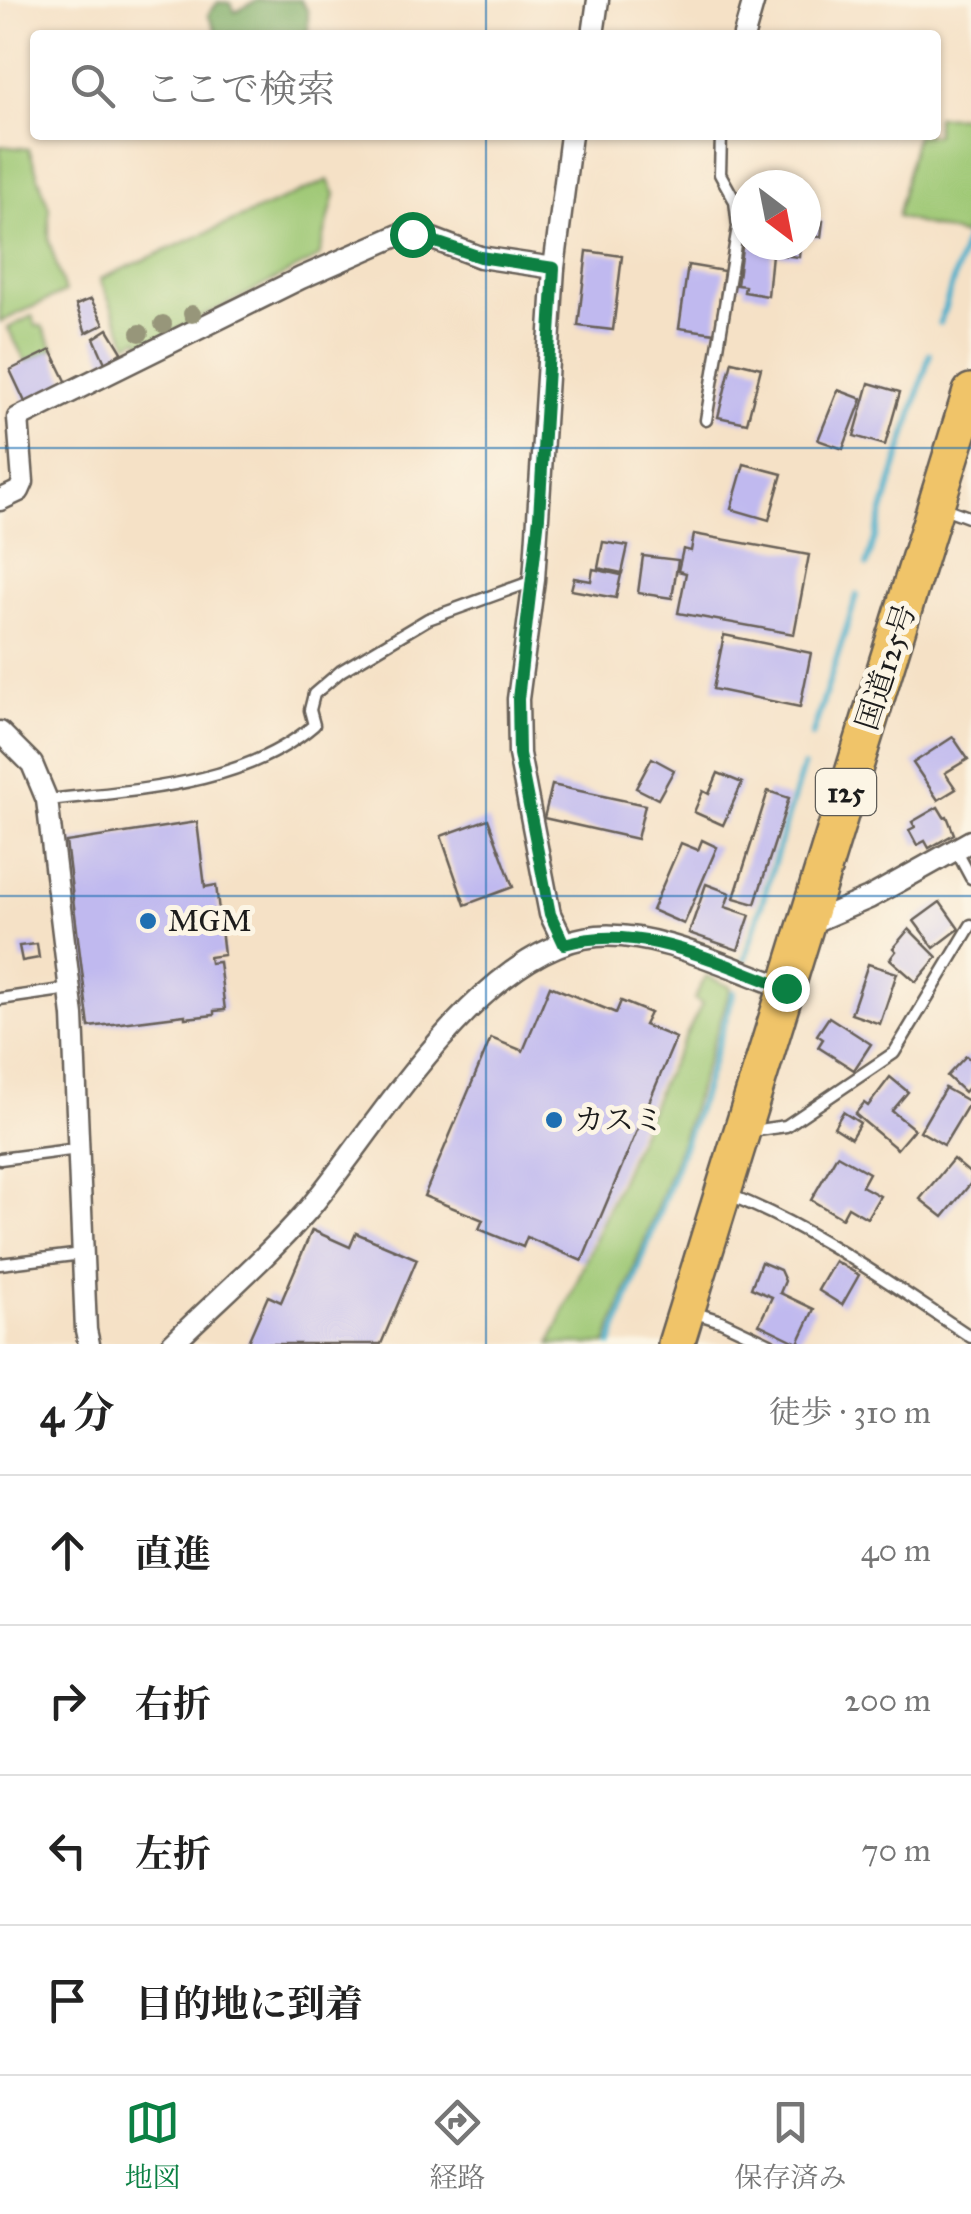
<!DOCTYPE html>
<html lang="ja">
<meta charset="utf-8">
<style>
body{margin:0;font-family:"IM FELL Great Primer","Noto Serif JP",serif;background:#f2f2f2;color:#222}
.compass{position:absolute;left:731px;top:170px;width:90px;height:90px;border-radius:50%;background:#fff;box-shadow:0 2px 8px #0004;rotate:148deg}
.stop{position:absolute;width:30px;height:30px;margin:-22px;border:8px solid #0b8043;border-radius:50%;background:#fff}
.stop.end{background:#0b8043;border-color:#fff;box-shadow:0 2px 10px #0008}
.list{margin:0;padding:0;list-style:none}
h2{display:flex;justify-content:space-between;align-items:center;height:130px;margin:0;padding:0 40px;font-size:42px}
h2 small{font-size:32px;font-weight:400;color:#767676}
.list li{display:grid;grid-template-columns:65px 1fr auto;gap:30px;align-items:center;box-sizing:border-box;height:150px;padding:0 40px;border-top:2px solid #e0e0e0}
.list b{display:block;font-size:38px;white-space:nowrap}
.list em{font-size:32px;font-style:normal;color:#767676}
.icon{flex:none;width:55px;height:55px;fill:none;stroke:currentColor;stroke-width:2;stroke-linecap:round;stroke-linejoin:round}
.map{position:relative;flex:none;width:971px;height:1344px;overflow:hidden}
.search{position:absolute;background:#fff;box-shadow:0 2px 8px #0004;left:30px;right:30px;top:30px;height:110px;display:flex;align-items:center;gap:25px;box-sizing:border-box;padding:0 35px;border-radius:10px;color:#767676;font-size:38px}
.sheet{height:730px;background:#fff}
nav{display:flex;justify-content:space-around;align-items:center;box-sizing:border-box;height:140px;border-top:2px solid #e0e0e0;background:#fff;font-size:28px;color:#767676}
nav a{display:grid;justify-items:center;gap:5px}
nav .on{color:#0b8043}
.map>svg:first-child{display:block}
.green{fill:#9ec874;stroke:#5d7248;stroke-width:2.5}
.forest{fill:#7eac66;stroke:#4d6441;stroke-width:2.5}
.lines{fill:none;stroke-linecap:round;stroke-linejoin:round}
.stream{stroke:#4bafca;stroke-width:6}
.building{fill:#c0b9ef}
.service-casing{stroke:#686158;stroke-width:15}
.minor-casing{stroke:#686158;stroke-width:25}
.trunk-casing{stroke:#686158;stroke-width:40}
.service{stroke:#fff;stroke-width:10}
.minor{stroke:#fff;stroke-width:20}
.trunk{stroke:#f0c469;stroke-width:35}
.tree{fill:#97967a}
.route{stroke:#0b8043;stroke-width:12}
.grid{fill:none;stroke:#1f6fb2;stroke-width:2.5;stroke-opacity:0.55}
.poi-dot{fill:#1f6fb2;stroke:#fcf5e5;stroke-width:4}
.labels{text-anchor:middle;stroke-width:10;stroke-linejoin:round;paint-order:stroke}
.shield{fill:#fcf5e5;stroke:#5f5d58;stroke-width:2.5}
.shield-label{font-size:28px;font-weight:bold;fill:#1c1c1c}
.street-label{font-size:30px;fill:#1c1c1c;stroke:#fcf5e5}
.poi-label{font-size:30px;fill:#1c1c1c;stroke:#fcf5e5;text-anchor:start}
</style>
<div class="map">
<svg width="971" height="1344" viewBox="0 0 971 1344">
<rect width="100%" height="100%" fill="#fcf5e5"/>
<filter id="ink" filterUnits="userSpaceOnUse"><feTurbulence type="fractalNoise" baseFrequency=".01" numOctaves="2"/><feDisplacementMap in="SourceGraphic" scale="20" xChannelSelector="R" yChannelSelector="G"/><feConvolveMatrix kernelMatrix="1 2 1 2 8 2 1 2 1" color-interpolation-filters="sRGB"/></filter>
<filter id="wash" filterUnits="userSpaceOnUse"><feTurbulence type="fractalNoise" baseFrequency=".0048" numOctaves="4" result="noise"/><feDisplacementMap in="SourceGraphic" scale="40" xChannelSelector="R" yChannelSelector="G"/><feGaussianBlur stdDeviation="2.25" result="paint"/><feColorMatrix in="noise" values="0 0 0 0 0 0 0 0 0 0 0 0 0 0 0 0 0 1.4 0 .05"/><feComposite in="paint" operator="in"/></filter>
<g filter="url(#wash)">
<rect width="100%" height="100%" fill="#f5e1c6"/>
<!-- green -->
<g class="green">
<polygon points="971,116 971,213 964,236 897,217 916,135 936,135 936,117"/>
<polygon points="0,146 29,149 49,208 49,241 65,292 0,322"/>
<polygon points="328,180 335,194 319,257 143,347 139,338 128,344 100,279"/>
<polygon points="32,316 36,326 42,326 54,349 26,362 8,328"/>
<polygon points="706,976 731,987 680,1145 606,1344 550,1344 661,1084 702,1004 694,999"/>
</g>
<!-- forest -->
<polygon class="forest" points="258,0 300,0 308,11 308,32 296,35 218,35 208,15 218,2 230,3 235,12"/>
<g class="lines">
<!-- stream -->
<g class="stream">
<polyline points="940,323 971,224"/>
<polyline points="867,565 930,354"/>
<polyline points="812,736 857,595"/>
<polyline points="745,959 803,767"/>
<polyline points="611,1344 703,1093 734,992"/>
</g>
</g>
<g id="blocks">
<!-- building -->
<g class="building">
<polygon points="806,220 823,221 821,237 806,236"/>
<polygon points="744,233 746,245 800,245 799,257 772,254 768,296 744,292 745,286 737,285"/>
<polygon points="587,251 622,256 613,330 578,326"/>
<polygon points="688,265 724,271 715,333 679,328"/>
<polygon points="91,299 104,324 86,333 76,305"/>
<polygon points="108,329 122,352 105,363 94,338"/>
<polygon points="51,350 67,383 26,404 10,370"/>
<polygon points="732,361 761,368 747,423 718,417"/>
<polygon points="869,383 900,392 885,445 854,436"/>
<polygon points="838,390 862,399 843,449 818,440"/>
<polygon points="744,464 782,474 769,520 731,509"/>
<polygon points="694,534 809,555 794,634 678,613 686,573 678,571 683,549 691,551"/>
<polygon points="603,542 628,546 622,573 598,568"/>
<polygon points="643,556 678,560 672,598 638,593"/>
<polygon points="593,569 621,575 616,598 571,590 574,578 591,581"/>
<polygon points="724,635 811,653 800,707 713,689"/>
<polygon points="953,737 968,759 945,773 956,789 938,800 913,763"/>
<polygon points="652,758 674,770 658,799 636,788"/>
<polygon points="718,773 742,783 723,825 694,812 703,791 709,794"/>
<polygon points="552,785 645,805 637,839 544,818"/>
<polygon points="768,791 789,798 755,904 734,898"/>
<polygon points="938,807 944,817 947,816 954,834 929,848 925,841 917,845 909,830 915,827 912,822"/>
<polygon points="488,819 513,887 465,905 441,836"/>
<polygon points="197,822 205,887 216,885 224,955 209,957 210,963 219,962 225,1010 214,1011 214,1015 185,1018 185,1015 89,1027 66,842"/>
<polygon points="702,840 717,847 684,924 652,910 681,843 698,850"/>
<polygon points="706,884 730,893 725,907 750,915 738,950 689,933"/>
<polygon points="940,902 959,929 934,948 914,921"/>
<polygon points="909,929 937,957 916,982 890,959 896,951 893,948"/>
<polygon points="37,944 39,958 22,961 19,946"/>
<polygon points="868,964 897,973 880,1024 851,1014"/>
<polygon points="550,986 616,1013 621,1001 650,1013 644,1025 676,1038 582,1261 527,1237 523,1247 479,1229 483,1220 424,1196 491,1038 523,1051"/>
<polygon points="829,1017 871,1044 854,1070 818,1047 823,1039 817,1035"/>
<polygon points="966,1056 971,1060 971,1084 964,1092 947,1076"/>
<polygon points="890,1077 908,1092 892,1111 914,1129 897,1149 855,1114 864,1103 868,1106"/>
<polygon points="945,1088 970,1102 944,1145 920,1131"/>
<polygon points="843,1112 860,1123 851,1138 834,1127"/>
<polygon points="837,1155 869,1173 862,1186 880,1196 867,1218 848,1207 842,1218 811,1200"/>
<polygon points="953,1159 971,1174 971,1183 943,1217 920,1199"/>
<polygon points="312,1230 350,1247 356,1233 417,1259 381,1344 247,1344 268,1296 281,1302"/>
<polygon points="835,1261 859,1275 842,1305 818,1290"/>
<polygon points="761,1262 780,1270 785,1281 780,1293 814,1309 798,1343 759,1324 772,1297 751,1288"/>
</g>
</g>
</g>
<g filter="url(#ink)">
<use href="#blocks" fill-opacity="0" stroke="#686158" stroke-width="2.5"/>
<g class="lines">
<!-- service casing -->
<g class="service-casing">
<g id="service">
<polyline points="706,420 738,227 735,201 720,174 721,135"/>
<polyline points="944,508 971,518"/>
<path d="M47 800C136 790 243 786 314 725L310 710 314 694 341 671 428 619 533 581"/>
<polyline points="956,850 971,878"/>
<polyline points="0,999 69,989"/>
<polyline points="751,1131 786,1126 894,1053 971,925"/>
<polyline points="0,1159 78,1149"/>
<path d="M727 1194C815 1228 892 1285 971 1337"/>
<polyline points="0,1264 82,1254"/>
<polyline points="692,1312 721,1321 770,1344"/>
</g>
</g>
<!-- minor casing -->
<g class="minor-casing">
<g id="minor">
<polyline points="593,35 598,0"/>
<polyline points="744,35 754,0"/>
<polyline points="0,500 19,491 23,482 18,418 301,278 399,235 430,238 480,257 554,268"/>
<polyline points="0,732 32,764 47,800 73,1016 86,1330 89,1344"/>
<polyline points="806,925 869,898 971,841"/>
<polyline points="564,943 550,914 519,754 518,699 534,580 554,268 571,135"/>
<path d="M172 1344C217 1300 266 1258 307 1211 378 1128 479 947 597 936 657 931 729 968 786 988"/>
</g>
</g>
<!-- trunk casing -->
<g class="trunk-casing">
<polyline id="trunk" points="676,1344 971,392"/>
</g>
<!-- service -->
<use href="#service" class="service"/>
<!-- minor -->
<use href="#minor" class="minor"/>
<!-- trunk -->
<use href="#trunk" class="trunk"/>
</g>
<!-- trees -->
<g class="tree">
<circle cx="192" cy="314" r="9"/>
<circle cx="163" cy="324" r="9"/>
<circle cx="140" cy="333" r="9"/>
</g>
</g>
<g class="lines" filter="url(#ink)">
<!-- route -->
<path class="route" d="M412 234 480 257 554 268 539 517 518 699 519 754 550 914 564 944C640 922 715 962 786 988"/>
</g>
<!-- grid -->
<path class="grid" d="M486 0V35M486 135V1344M0 448H971M0 896H971"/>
<!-- markers -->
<g class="poi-dot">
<circle cx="148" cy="921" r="10"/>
<circle cx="554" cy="1120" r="10"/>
</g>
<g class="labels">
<!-- shield labels -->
<rect class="shield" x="816" y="769" width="60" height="46" rx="8"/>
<g class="shield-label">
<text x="846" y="802">125</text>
</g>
<!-- street labels -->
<g class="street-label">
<text transform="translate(886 667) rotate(-72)" y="10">国道125号</text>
</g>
<!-- poi labels -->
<g class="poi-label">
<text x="168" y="931">MGM</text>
<text x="574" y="1130">カスミ</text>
</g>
</g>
</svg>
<svg class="compass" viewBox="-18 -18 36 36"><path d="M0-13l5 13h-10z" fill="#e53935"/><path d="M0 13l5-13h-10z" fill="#767676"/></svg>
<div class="stop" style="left:412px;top:234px"></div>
<div class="stop end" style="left:786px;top:988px"></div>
<div class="search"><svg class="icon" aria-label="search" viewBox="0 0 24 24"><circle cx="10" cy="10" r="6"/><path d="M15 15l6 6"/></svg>ここで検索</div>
</div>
<section class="sheet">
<h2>4 分<small>徒歩 · 310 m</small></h2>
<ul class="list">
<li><svg class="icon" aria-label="ahead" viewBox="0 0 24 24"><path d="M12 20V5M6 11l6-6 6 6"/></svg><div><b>直進</b></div><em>40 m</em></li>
<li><svg class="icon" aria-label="right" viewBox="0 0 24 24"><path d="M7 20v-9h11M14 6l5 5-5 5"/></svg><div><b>右折</b></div><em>200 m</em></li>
<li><svg class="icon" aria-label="left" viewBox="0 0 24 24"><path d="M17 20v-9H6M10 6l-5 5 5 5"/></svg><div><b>左折</b></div><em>70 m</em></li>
<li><svg class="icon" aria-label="arrive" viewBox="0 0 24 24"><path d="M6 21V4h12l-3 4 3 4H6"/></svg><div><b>目的地に到着</b></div></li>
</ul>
</section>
<nav>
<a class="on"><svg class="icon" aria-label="map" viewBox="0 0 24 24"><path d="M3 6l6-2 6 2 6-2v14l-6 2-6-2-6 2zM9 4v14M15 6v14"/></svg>地図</a>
<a><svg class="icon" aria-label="directions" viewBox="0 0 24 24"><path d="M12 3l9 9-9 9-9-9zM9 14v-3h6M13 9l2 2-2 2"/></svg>経路</a>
<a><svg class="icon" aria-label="saved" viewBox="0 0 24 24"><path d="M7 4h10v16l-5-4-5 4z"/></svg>保存済み</a>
</nav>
